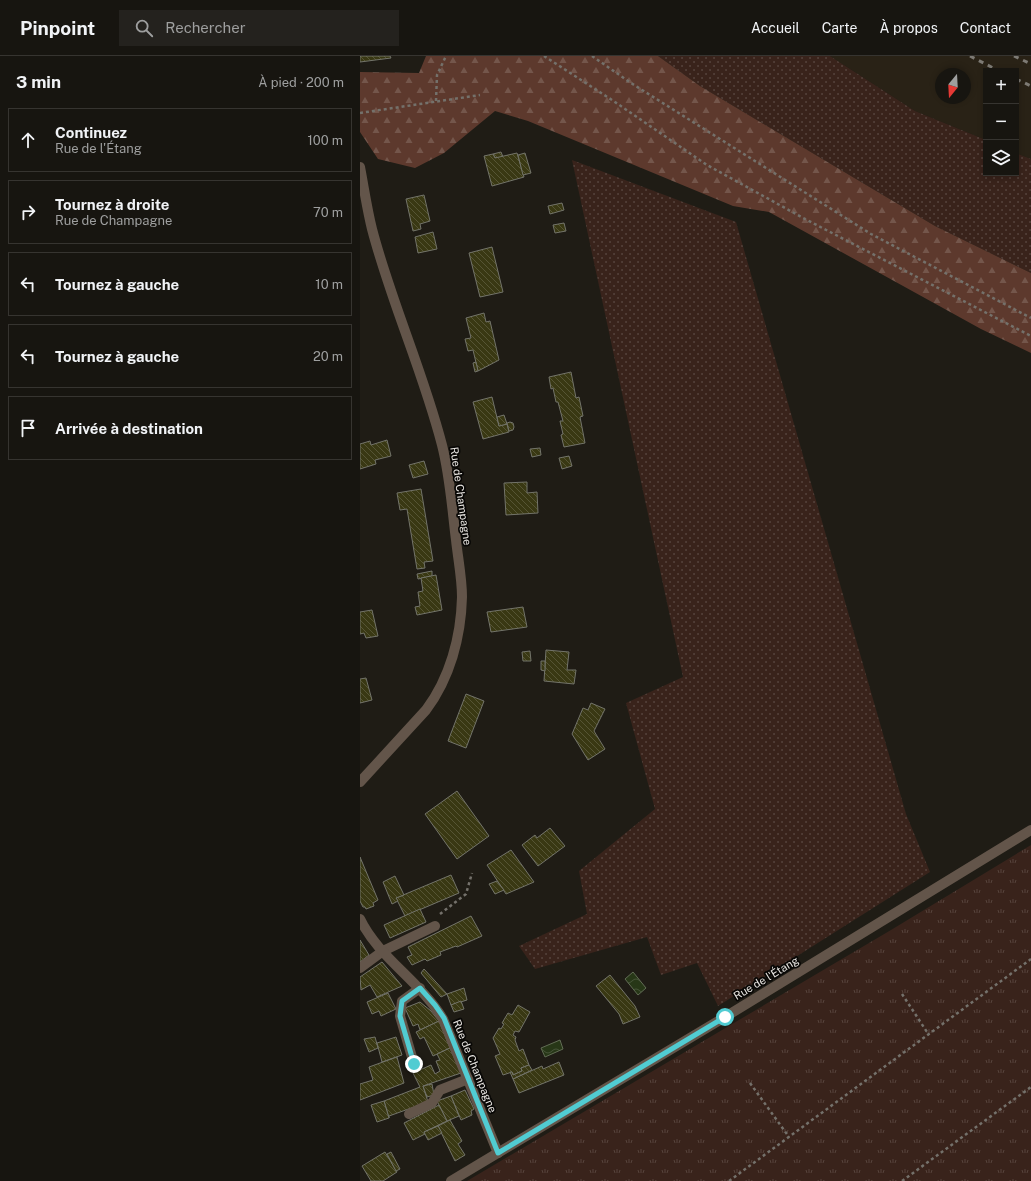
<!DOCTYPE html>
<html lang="fr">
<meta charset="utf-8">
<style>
body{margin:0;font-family:"Public Sans",sans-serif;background:#24221e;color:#f1f3f6}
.controls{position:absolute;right:12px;top:12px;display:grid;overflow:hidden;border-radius:0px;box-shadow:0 2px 6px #0003}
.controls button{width:36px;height:36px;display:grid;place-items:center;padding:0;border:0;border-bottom:1px solid #363430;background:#171510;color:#f1f3f6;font:20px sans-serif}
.compass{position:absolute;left:575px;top:12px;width:36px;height:36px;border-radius:50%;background:#171510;box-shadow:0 2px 6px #0003;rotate:198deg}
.stop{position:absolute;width:12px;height:12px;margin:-9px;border:3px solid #51ccd2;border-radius:50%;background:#fff}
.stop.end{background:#51ccd2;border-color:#fff;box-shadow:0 1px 4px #0008}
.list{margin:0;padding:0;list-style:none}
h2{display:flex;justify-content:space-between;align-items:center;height:52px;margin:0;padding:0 16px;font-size:17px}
h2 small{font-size:13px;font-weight:400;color:#9e9f9f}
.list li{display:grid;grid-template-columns:26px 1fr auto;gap:12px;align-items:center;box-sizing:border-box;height:64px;margin:0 8px 8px;padding:0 8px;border:1px solid #363430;border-radius:0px}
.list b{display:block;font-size:15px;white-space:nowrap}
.list p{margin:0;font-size:13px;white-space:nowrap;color:#9e9f9f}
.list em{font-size:13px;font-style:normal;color:#9e9f9f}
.icon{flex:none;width:22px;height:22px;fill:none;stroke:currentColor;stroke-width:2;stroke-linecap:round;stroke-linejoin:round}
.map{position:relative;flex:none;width:671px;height:1125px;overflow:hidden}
header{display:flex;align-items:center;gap:24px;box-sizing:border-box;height:56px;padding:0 20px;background:#171510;border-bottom:1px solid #363430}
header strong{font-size:19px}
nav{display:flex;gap:22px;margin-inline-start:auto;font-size:14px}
.search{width:280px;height:36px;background:#24221e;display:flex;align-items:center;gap:10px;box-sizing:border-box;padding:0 14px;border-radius:0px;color:#9e9f9f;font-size:15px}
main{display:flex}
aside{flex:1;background:#171510}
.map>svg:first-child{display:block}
.built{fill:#292216;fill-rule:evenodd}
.grass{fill:url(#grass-dots)}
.forest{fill:url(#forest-firs)}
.park{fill:url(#park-tufts)}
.water{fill:url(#water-waves);stroke:#616c54}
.building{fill:url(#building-back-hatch);stroke:#73746a}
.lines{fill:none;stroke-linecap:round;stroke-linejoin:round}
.path{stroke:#74716b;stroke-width:2.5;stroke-dasharray:3 3;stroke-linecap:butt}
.lane{stroke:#63554a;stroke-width:10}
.street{stroke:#63554a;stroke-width:10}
.rail{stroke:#7d7a74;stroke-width:3;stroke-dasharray:5 5;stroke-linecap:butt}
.route{stroke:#51ccd2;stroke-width:5}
.labels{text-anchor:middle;stroke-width:3.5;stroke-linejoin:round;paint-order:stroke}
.street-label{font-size:11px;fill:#e9e6e2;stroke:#080705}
</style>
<header>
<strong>Pinpoint</strong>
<div class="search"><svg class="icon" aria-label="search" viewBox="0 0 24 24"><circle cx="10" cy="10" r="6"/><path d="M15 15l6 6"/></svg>Rechercher</div>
<nav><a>Accueil</a><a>Carte</a><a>À propos</a><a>Contact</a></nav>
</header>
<main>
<aside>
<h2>3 min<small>À pied · 200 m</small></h2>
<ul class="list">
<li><svg class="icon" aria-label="ahead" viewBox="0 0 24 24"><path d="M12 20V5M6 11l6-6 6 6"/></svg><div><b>Continuez</b><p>Rue de l'Étang</p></div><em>100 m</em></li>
<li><svg class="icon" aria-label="right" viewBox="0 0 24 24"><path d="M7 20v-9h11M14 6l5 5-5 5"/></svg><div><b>Tournez à droite</b><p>Rue de Champagne</p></div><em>70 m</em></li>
<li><svg class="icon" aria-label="left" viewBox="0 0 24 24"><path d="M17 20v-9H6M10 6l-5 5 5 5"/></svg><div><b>Tournez à gauche</b></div><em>10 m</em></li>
<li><svg class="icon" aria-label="left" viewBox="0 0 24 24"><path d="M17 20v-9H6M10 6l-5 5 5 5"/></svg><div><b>Tournez à gauche</b></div><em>20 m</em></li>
<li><svg class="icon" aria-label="arrive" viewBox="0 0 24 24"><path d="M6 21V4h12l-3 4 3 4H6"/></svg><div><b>Arrivée à destination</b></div></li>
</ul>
</aside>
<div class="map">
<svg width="671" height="1125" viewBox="0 0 671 1125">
<defs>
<pattern id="grass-dots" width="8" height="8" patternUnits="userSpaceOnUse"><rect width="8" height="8" fill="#39231b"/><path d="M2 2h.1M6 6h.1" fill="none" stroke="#56433c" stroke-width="1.8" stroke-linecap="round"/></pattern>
<pattern id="forest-firs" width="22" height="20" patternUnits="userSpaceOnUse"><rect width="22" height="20" fill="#5d392d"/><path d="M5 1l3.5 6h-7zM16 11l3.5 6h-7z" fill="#74564b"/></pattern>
<pattern id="park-tufts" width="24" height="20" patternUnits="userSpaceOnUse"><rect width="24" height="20" fill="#39231b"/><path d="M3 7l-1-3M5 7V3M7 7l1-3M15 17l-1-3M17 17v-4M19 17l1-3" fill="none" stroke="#56433c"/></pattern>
<pattern id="water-waves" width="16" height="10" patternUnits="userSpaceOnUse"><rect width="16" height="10" fill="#273717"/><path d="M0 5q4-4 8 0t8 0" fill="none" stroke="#465438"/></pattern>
<pattern id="building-back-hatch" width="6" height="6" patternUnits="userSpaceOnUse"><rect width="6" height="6" fill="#393813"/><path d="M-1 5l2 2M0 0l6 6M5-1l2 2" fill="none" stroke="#565535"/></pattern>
</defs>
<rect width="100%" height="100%" fill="#1f1c15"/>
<!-- built -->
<path class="built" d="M470 0H671V103L656 97V15H626V84L555 55ZM581 18H605V42H581Z"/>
<!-- grass -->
<g class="grass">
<polygon points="298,0 470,0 555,55 626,84 626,117 656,117 656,97 671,103 671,217 575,170 340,30"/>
<polygon points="212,104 376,166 546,758 570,816 358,950 337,907 301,919 287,881 175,913 159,890 227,858 219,815 295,753 266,647 323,621"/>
</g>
<!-- forest -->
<polygon class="forest" points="66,0 298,0 340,30 575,170 671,217 671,297 621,273 409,156 373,150 168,65 135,55 84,97 55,112 18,103 0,76 0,16 59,17"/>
<!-- park -->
<polygon class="park" points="671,789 671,1125 107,1125 531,874"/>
<!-- water -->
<g class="water">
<polygon points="273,916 286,932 278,939 265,923"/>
<polygon points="200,984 203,993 185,1001 181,992"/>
</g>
<!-- building -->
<g class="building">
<polygon points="0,0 30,0 31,2 0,6"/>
<polygon points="141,96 143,101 135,102 133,98"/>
<polygon points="157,97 164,121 132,130 124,100 133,98 135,102"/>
<polygon points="165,97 171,117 163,119 158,99"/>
<polygon points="64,139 70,165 60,168 61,173 53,175 46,143"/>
<polygon points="202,147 204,154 190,158 188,150"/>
<polygon points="204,167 206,175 195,177 193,169"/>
<polygon points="73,176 77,193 58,197 55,181"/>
<polygon points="132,191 143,236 120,241 109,197"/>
<polygon points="124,257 126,266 130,265 139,304 118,315 113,294 108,295 105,283 111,282 106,262"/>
<polygon points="116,306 118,315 115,316 113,307"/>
<polygon points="211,316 216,342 219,341 223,360 220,361 225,387 204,391 201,379 203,378 200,365 203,365 198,346 196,346 193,332 191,333 189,321"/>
<polygon points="132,341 139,370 147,368 149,376 123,383 113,346"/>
<polygon points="144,359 147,368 139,370 137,361"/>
<polygon points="150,366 153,367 154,371 153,374 149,375 147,367"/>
<polygon points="27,384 31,400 15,404 16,408 0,413 0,388 10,385 11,389"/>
<polygon points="180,392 181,399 172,401 170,393"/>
<polygon points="209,400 212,410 202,413 199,402"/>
<polygon points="64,405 68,418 53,422 49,409"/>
<polygon points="167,426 167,437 177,436 178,457 146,459 144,427"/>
<polygon points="61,433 73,505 64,506 65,512 57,513 47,453 40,454 37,437"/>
<polygon points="72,515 72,520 58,523 57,518"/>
<polygon points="76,519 82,554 57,559 55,551 60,550 58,536 63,535 61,522"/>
<polygon points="163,551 167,571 131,576 127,556"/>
<polygon points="12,554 18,580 6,582 4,577 0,578 0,556"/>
<polygon points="186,594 209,596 207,614 216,614 214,628 184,625"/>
<polygon points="170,595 171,605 163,605 162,596"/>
<polygon points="181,605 185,605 185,615 181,614"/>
<polygon points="6,622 12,644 0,647 0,623"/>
<polygon points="106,638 124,645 106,692 88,685"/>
<polygon points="231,647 245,653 234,675 245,693 228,704 212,678 223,652 228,654"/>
<polygon points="97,735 129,780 97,803 65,758"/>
<polygon points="190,772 205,790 178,810 162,789 175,779 177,782"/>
<polygon points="151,794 174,826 146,838 127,809"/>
<polygon points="0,801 18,844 13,847 14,850 6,853 5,851 3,851 0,845"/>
<polygon points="91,819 99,837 45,860 36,842"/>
<polygon points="35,820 44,839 36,842 38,845 32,848 23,826"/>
<polygon points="137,825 144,834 135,838 129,828"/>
<polygon points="60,853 66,866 30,882 24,869"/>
<polygon points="111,860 122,880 97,891 96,890 80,896 81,899 67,905 65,903 52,909 47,901 52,899 48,891"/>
<polygon points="0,884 9,899 0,906"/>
<polygon points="22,906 42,930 17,941 10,929 1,934 0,921"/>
<polygon points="64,913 87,938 81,941 61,917"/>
<polygon points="250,919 275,950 280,961 263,968 259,958 236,930"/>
<polygon points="104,932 107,944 91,949 87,938"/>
<polygon points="28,937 36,953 21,960 19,955 12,958 7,946"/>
<polygon points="101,945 104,953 94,956 91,949"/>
<polygon points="60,946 71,955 79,965 60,974 58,968 53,970 45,952"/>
<polygon points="158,949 170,956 159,976 155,975 153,979 156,981 155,984 159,995 163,993 169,1009 161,1012 162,1015 153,1019 152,1016 143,1019 135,1000 140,998 133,982 139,972 141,973 144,968 142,967 148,957 152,959"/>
<polygon points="79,965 90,992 73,1000 64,981 60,983 56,976"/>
<polygon points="15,981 18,992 9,996 4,983"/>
<polygon points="36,981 42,999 22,1006 17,987"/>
<polygon points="90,992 101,1017 63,1030 68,1046 29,1060 29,1062 24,1045 60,1031 53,1017 71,1009 75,1018 80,1015 76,1005 80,1004 77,998"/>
<polygon points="37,1001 44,1027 0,1044 0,1028 13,1024 9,1011"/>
<polygon points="199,1006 204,1019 159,1037 153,1023 182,1010 183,1013"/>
<polygon points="169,1009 172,1014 153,1023 150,1016 152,1016 153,1019 162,1015 161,1012"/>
<polygon points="72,1028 74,1039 67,1041 63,1030"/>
<polygon points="105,1034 114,1053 111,1055 112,1059 101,1064 91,1040"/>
<polygon points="91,1040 99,1060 87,1065 77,1045"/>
<polygon points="24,1045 29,1062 17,1066 11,1049"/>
<polygon points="79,1049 87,1065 64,1076 65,1078 53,1084 44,1067"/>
<polygon points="90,1064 102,1085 98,1088 105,1099 95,1105 78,1070"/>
<polygon points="78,1070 82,1077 68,1084 64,1076"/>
<polygon points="25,1096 37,1116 23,1125 11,1125 2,1110"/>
<polygon points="31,1096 40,1113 36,1115 27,1098"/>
</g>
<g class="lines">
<!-- path -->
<g class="path">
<polyline points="184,0 252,44 347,109 445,163 671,280"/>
<polyline points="232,0 271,27 511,178 671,262"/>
<polyline points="76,45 77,19 86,0"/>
<polyline points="0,57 120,39"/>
<polyline points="80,858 106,838 112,817"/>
<polyline points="542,938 569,979"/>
<polyline points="390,1027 429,1081"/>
<polyline points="369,1125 671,903"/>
<polyline points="542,1125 671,1031"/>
</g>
<!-- lane -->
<g class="lane">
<polyline points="0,912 23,895 75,870"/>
<polyline points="54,1008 40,960 42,945 60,932"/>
<polyline points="49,1058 72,1047 80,1034 108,1023"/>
</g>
<!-- street -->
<g class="street">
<path d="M0 111C4 132 7 153 12 173 31 246 63 315 82 389 90 420 92 452 96 484 98 503 102 522 102 541 101 581 90 622 66 654L0 726"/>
<path d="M0 863C18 901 61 926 83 963L138 1097"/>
<polyline points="91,1125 365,961 671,774"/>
</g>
<!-- rail -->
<g class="rail">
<polyline points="610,0 639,15"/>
<polyline points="654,0 671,8"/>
<polyline points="656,23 671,30"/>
</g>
</g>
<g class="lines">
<!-- route -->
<polyline class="route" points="54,1008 40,960 42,945 60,932 75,949 84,962 138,1097 365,961"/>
</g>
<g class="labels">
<!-- street labels -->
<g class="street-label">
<text transform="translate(101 440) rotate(82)" y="4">Rue de Champagne</text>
<text transform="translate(406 922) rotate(-31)" y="4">Rue de l'Étang</text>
<text transform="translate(115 1010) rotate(68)" y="4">Rue de Champagne</text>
</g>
</g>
</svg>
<div class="controls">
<button>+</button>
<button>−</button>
<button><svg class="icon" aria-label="layers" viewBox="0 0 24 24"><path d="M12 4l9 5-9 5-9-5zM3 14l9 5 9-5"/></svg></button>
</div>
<svg class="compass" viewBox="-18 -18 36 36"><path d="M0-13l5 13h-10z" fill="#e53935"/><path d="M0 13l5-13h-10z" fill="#9e9f9f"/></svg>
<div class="stop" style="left:365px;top:961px"></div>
<div class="stop end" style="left:54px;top:1008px"></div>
</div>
</main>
